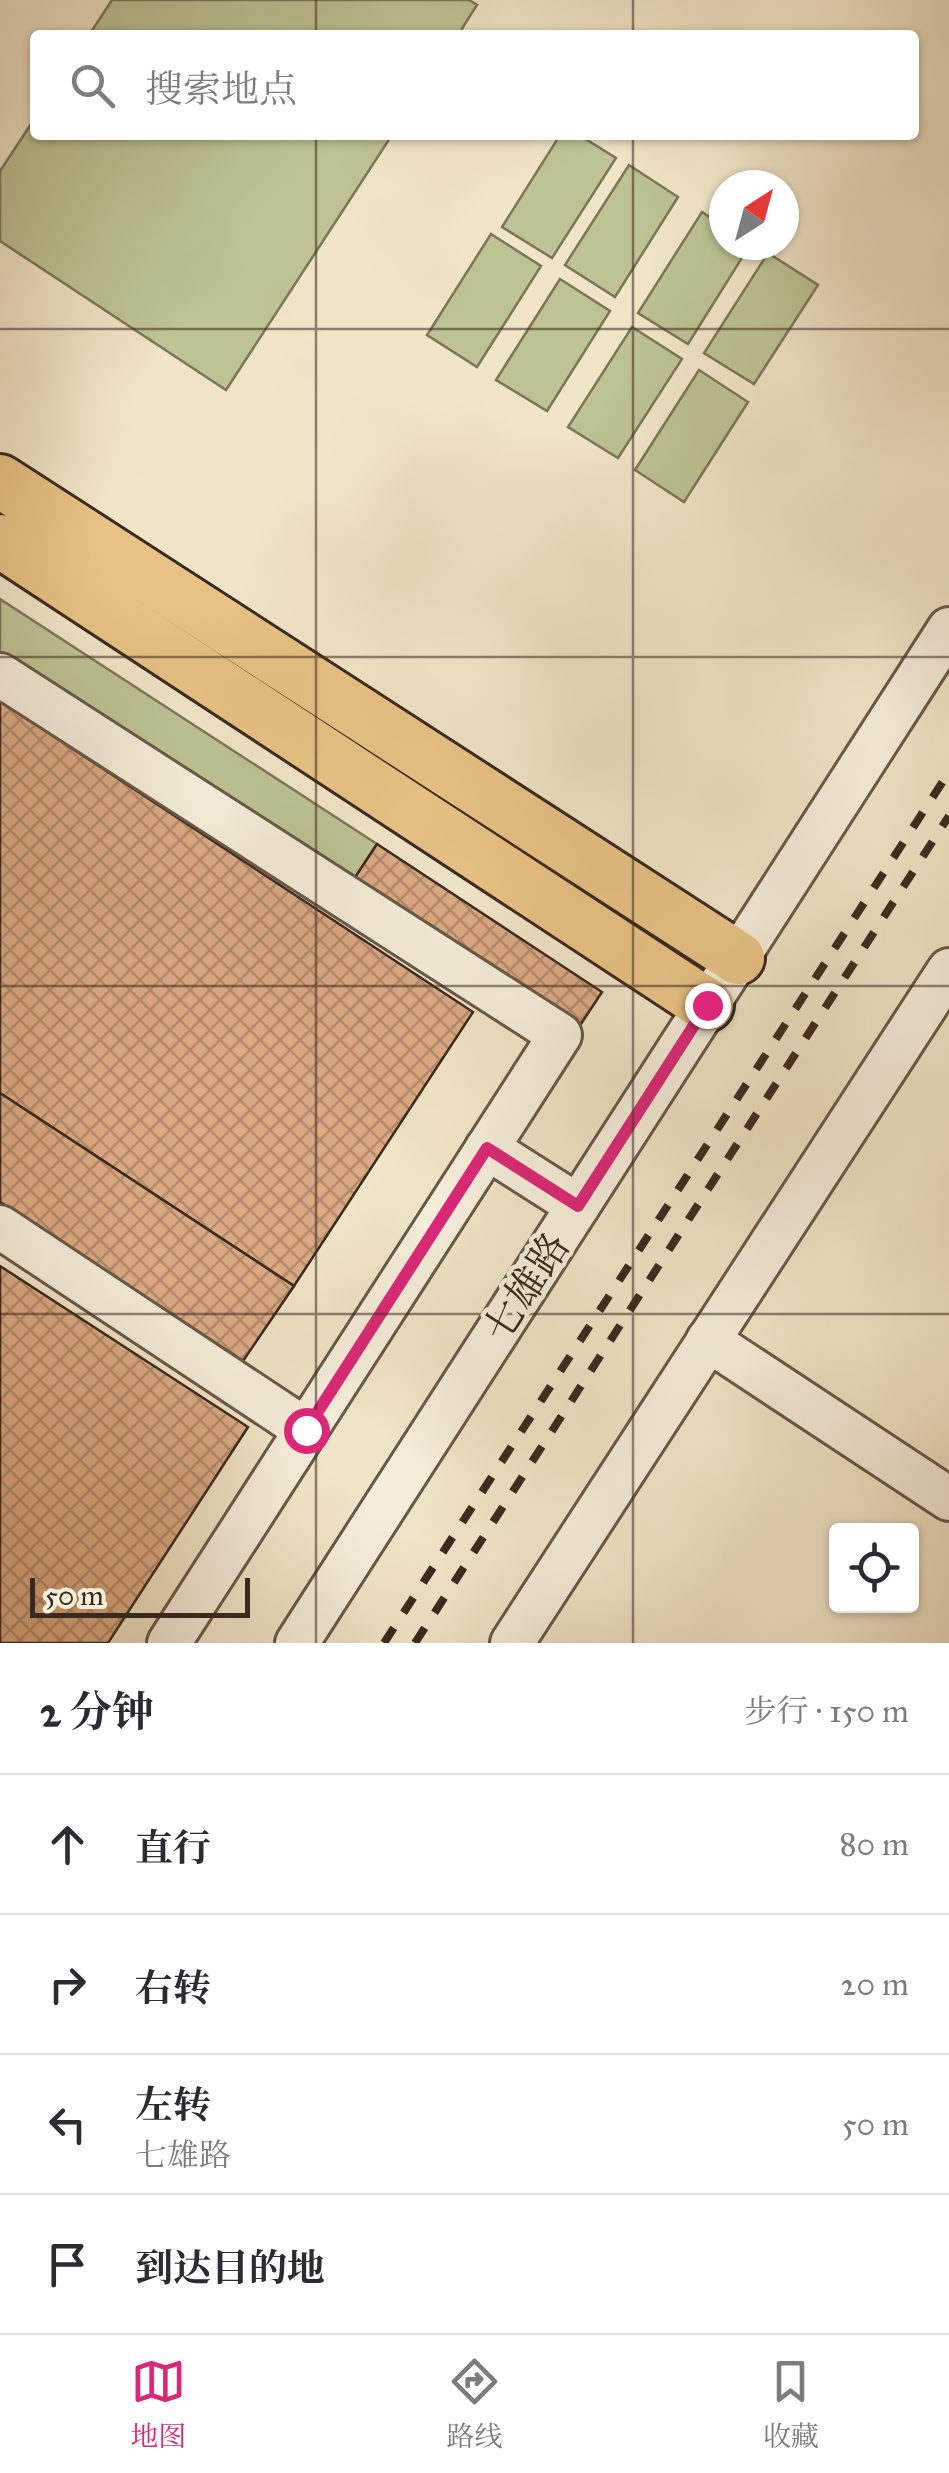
<!DOCTYPE html>
<html lang="zh">
<meta charset="utf-8">
<style>
body{margin:0;font-family:"IM FELL Great Primer","Noto Serif SC",serif;background:#f2f2f3;color:#2b2b33}
.controls{position:absolute;right:30px;bottom:30px;display:grid;overflow:hidden;border-radius:10px;box-shadow:0 2px 8px #0004}
.controls button{width:90px;height:90px;display:grid;place-items:center;padding:0;border:0;border-bottom:2px solid #e1e1e2;background:#fff;color:#2b2b33;font:50px sans-serif}
.compass{position:absolute;left:709px;top:170px;width:90px;height:90px;border-radius:50%;background:#fff;box-shadow:0 2px 8px #0004;rotate:36deg}
.scale{position:absolute;left:30px;bottom:25px;width:220px;box-sizing:border-box;padding-left:10px;border:5px solid #3a291e;border-top:0;font-size:28px;line-height:35px;white-space:nowrap;color:#3a291e;-webkit-text-stroke:8px #f5eedb;paint-order:stroke}
.stop{position:absolute;width:30px;height:30px;margin:-22px;border:8px solid #db2777;border-radius:50%;background:#fff}
.stop.end{background:#db2777;border-color:#fff;box-shadow:0 2px 10px #0008}
.list{margin:0;padding:0;list-style:none}
h2{display:flex;justify-content:space-between;align-items:center;height:130px;margin:0;padding:0 40px;font-size:42px}
h2 small{font-size:32px;font-weight:400;color:#7c7c81}
.list li{display:grid;grid-template-columns:65px 1fr auto;gap:30px;align-items:center;box-sizing:border-box;height:140px;padding:0 40px;border-top:2px solid #e1e1e2}
.list b{display:block;font-size:38px;white-space:nowrap}
.list p{margin:0;font-size:32px;white-space:nowrap;color:#7c7c81}
.list em{font-size:32px;font-style:normal;color:#7c7c81}
.icon{flex:none;width:55px;height:55px;fill:none;stroke:currentColor;stroke-width:2;stroke-linecap:round;stroke-linejoin:round}
.map{position:relative;flex:none;width:949px;height:1643px;overflow:hidden}
.search{position:absolute;background:#fff;box-shadow:0 2px 8px #0004;left:30px;right:30px;top:30px;height:110px;display:flex;align-items:center;gap:25px;box-sizing:border-box;padding:0 35px;border-radius:10px;color:#7c7c81;font-size:38px}
.sheet{height:690px;background:#fff}
nav{display:flex;justify-content:space-around;align-items:center;box-sizing:border-box;height:140px;border-top:2px solid #e1e1e2;background:#fff;font-size:28px;color:#7c7c81}
nav a{display:grid;justify-items:center;gap:5px}
nav .on{color:#db2777}
.map>svg:first-child{display:block}
.green{fill:#bdc393;stroke:#7c7658;stroke-width:2.5}
.building{fill:url(#building-cross-hatch);stroke:#3a291e;stroke-width:2.5}
.lines{fill:none;stroke-linecap:round;stroke-linejoin:round}
.minor-casing{stroke:#685848;stroke-width:48}
.major-casing{stroke:#3a291e;stroke-width:58}
.minor{stroke:#f5eedb;stroke-width:42}
.major{stroke:#e8c284;stroke-width:52}
.rail{stroke:#3a291e;stroke-width:8;stroke-dasharray:18 18;stroke-linecap:butt}
.route{stroke:#db2777;stroke-width:12}
.grid{fill:none;stroke:#3a291e;stroke-width:2.5;stroke-opacity:0.55}
.labels{text-anchor:middle;stroke-width:9;stroke-linejoin:round;paint-order:stroke}
.street-label{font-size:40px;fill:#3a291e;stroke:#f5eedb}
</style>
<div class="map">
<svg width="949" height="1643" viewBox="0 0 949 1643">
<defs>
<pattern id="building-cross-hatch" width="8" height="8" patternUnits="userSpaceOnUse" patternTransform="scale(2.5)"><rect width="8" height="8" fill="#dbaa83"/><path d="M0 0l8 8M0 8l8-8" fill="none" stroke="#b38a6b"/></pattern>
</defs>
<rect width="100%" height="100%" fill="#f0e5c7"/>
<filter id="stains"><feTurbulence type="fractalNoise" baseFrequency=".002" numOctaves="4"/><feColorMatrix values="0 0 0 0 .2 0 0 0 0 .09 0 0 0 0 .02 0 0 0 .5 -.17"/></filter>
<radialGradient id="worn" r=".72"><stop offset=".6" stop-color="#630" stop-opacity="0"/><stop offset="1" stop-color="#630" stop-opacity=".3"/></radialGradient>
<!-- green -->
<g class="green">
<polygon points="112,0 469,0 477,5 458,35 89,35"/>
<polygon points="35,118 35,135 392,135 226,390 0,241 0,171"/>
<polygon points="560,135 579,135 616,158 552,258 502,227"/>
<polygon points="629,165 678,197 615,297 565,265"/>
<polygon points="702,212 724,227 724,245 750,245 688,344 638,313"/>
<polygon points="491,234 541,266 477,367 427,335"/>
<polygon points="768,253 818,285 754,384 704,353"/>
<polygon points="560,279 610,311 547,411 496,380"/>
<polygon points="632,327 682,359 618,458 568,427"/>
<polygon points="699,370 748,402 684,502 635,470"/>
<polygon points="0,599 377,844 350,885 0,657"/>
</g>
<!-- building -->
<g class="building">
<polygon points="0,701 473,1012 294,1286 0,1093"/>
<polygon points="377,844 602,992 575,1033 350,885"/>
<polygon points="0,1093 294,1286 243,1361 0,1202"/>
<polygon points="0,1266 248,1427 108,1643 0,1643"/>
</g>
<g class="lines">
<!-- minor casing -->
<g class="minor-casing">
<g id="minor">
<polyline points="0,675 560,1035 169,1643"/>
<polyline points="487,1148 578,1206"/>
<polyline points="0,1227 306,1430"/>
<polyline points="708,1340 949,1499"/>
<polyline points="297,1643 949,629"/>
<polyline points="512,1643 949,970"/>
</g>
</g>
<!-- major casing -->
<g class="major-casing">
<g id="major">
<polyline points="0,481 738,958"/>
<polyline points="0,541 707,1005"/>
</g>
</g>
<!-- minor -->
<use href="#minor" class="minor"/>
<!-- major -->
<use href="#major" class="major"/>
<!-- rail -->
<g class="rail">
<polyline points="384,1643 949,772"/>
<polyline points="415,1643 949,816"/>
</g>
</g>
<g class="lines">
<!-- route -->
<polyline class="route" points="306,1430 487,1148 578,1206 707,1005"/>
</g>
<!-- grid -->
<path class="grid" d="M316 0V35M633 0V35M316 135V1643M633 135V1643M0 329H949M0 657H949M0 986H949M0 1314H949"/>
<g class="labels">
<!-- street labels -->
<g class="street-label">
<text transform="translate(526 1287) rotate(-57)" y="14">七雄路</text>
</g>
</g>
<rect width="100%" height="100%" filter="url(#stains)"/>
<rect width="100%" height="100%" fill="url(#worn)"/>
</svg>
<div class="controls">
<button><svg class="icon" aria-label="locate" viewBox="0 0 24 24"><circle cx="12" cy="12" r="6"/><path d="M12 2v4M12 18v4M2 12h4M18 12h4"/></svg></button>
</div>
<svg class="compass" viewBox="-18 -18 36 36"><path d="M0-13l5 13h-10z" fill="#e53935"/><path d="M0 13l5-13h-10z" fill="#7c7c81"/></svg>
<div class="scale">50 m</div>
<div class="stop" style="left:306px;top:1430px"></div>
<div class="stop end" style="left:707px;top:1005px"></div>
<div class="search"><svg class="icon" aria-label="search" viewBox="0 0 24 24"><circle cx="10" cy="10" r="6"/><path d="M15 15l6 6"/></svg>搜索地点</div>
</div>
<section class="sheet">
<h2>2 分钟<small>步行 · 150 m</small></h2>
<ul class="list">
<li><svg class="icon" aria-label="ahead" viewBox="0 0 24 24"><path d="M12 20V5M6 11l6-6 6 6"/></svg><div><b>直行</b></div><em>80 m</em></li>
<li><svg class="icon" aria-label="right" viewBox="0 0 24 24"><path d="M7 20v-9h11M14 6l5 5-5 5"/></svg><div><b>右转</b></div><em>20 m</em></li>
<li><svg class="icon" aria-label="left" viewBox="0 0 24 24"><path d="M17 20v-9H6M10 6l-5 5 5 5"/></svg><div><b>左转</b><p>七雄路</p></div><em>50 m</em></li>
<li><svg class="icon" aria-label="arrive" viewBox="0 0 24 24"><path d="M6 21V4h12l-3 4 3 4H6"/></svg><div><b>到达目的地</b></div></li>
</ul>
</section>
<nav>
<a class="on"><svg class="icon" aria-label="map" viewBox="0 0 24 24"><path d="M3 6l6-2 6 2 6-2v14l-6 2-6-2-6 2zM9 4v14M15 6v14"/></svg>地图</a>
<a><svg class="icon" aria-label="directions" viewBox="0 0 24 24"><path d="M12 3l9 9-9 9-9-9zM9 14v-3h6M13 9l2 2-2 2"/></svg>路线</a>
<a><svg class="icon" aria-label="saved" viewBox="0 0 24 24"><path d="M7 4h10v16l-5-4-5 4z"/></svg>收藏</a>
</nav>
